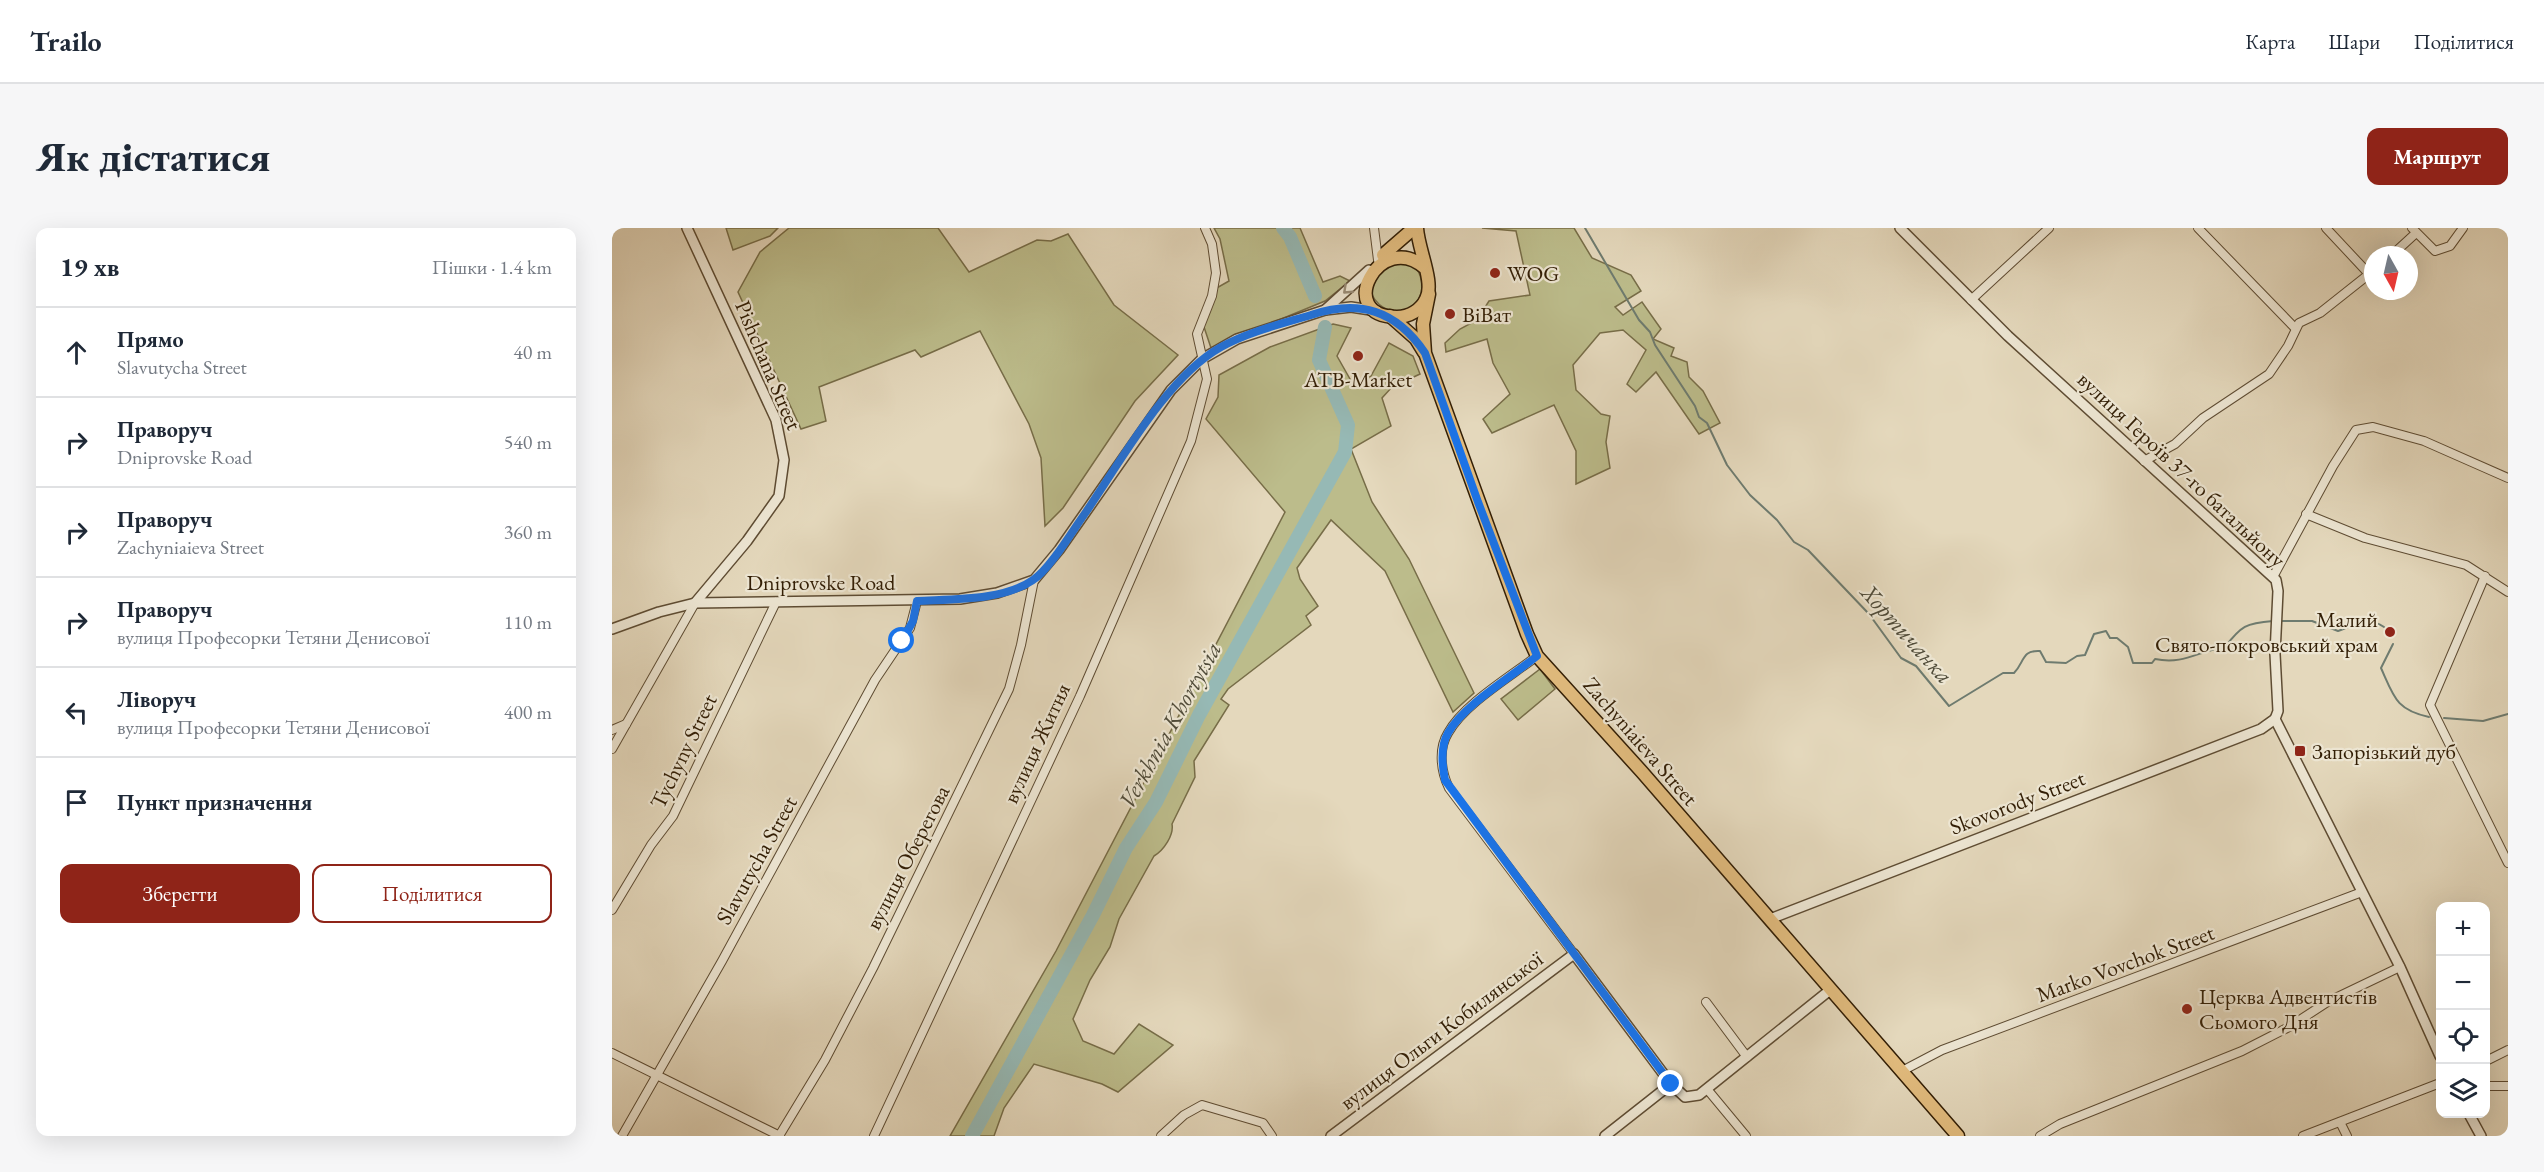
<!DOCTYPE html>
<html lang="uk">
<meta charset="utf-8">
<style>
body{margin:0;font-family:"EB Garamond",serif;background:#f6f6f7;color:#1f2937}
.controls{position:absolute;right:18px;bottom:18px;display:grid;overflow:hidden;border-radius:12px;box-shadow:0 6px 24px #0002}
.controls button{width:54px;height:54px;display:grid;place-items:center;padding:0;border:0;border-bottom:2px solid #e0e1e3;background:#fff;color:#1f2937;font:30px sans-serif}
.compass{position:absolute;left:1752px;top:18px;width:54px;height:54px;border-radius:50%;background:#fff;box-shadow:0 6px 24px #0002;rotate:172deg}
.stop{position:absolute;width:18px;height:18px;margin:-14px;border:4px solid #1a73e8;border-radius:50%;background:#fff}
.stop.end{background:#1a73e8;border-color:#fff;box-shadow:0 2px 6px #0008}
.list{margin:0;padding:0;list-style:none}
h2{display:flex;justify-content:space-between;align-items:center;height:78px;margin:0;padding:0 24px;font-size:26px}
h2 small{font-size:20px;font-weight:400;color:#747a83}
.list li{display:grid;grid-template-columns:39px 1fr auto;gap:18px;align-items:center;box-sizing:border-box;height:90px;padding:0 24px;border-top:2px solid #e0e1e3}
.list b{display:block;font-size:22px;white-space:nowrap}
.list p{margin:0;font-size:20px;white-space:nowrap;color:#747a83}
.list em{font-size:20px;font-style:normal;color:#747a83}
.actions{display:flex;gap:12px;padding:18px 24px}
.actions a{flex:1;padding:14px 0;border:2px solid #8f2418;border-radius:12px;text-align:center;font-size:21px;color:#8f2418}
.actions .main{background:#8f2418;color:#fff}
.icon{flex:none;width:33px;height:33px;fill:none;stroke:currentColor;stroke-width:2;stroke-linecap:round;stroke-linejoin:round}
.map{position:relative;flex:none;width:1896px;height:908px;overflow:hidden;border-radius:12px}
header{display:flex;align-items:center;gap:36px;box-sizing:border-box;height:84px;padding:0 30px;background:#fff;border-bottom:2px solid #e0e1e3}
header strong{font-size:28px}
nav{display:flex;gap:33px;margin-inline-start:auto;font-size:21px}
.intro{display:flex;align-items:center;justify-content:space-between;box-sizing:border-box;height:144px;padding:0 36px}
h1{margin:0;font-size:42px}
.button{padding:15px 27px;border-radius:12px;background:#8f2418;color:#fff;font-size:21px;font-weight:700}
main{display:flex;gap:36px;padding:0 36px}
aside{flex:1;background:#fff;border-radius:12px;box-shadow:0 6px 24px #0002}
.map>svg:first-child{display:block}
.green{fill:#bcbc8b;stroke:#776d48;stroke-width:1.5}
.lines{fill:none;stroke-linecap:round;stroke-linejoin:round}
.stream{stroke:#6e7b6f;stroke-width:2}
.river{stroke:#96b9b5;stroke-width:14}
.minor-casing{stroke:#5e4c33;stroke-width:10}
.tertiary-casing{stroke:#5e4c33;stroke-width:12}
.primary-casing{stroke:#321e05;stroke-width:15}
.minor{stroke:#ede6d3;stroke-width:8}
.tertiary{stroke:#ede6d3;stroke-width:9}
.primary{stroke:#e2bc7e;stroke-width:12}
.oneway{stroke:#998c76}
.route{stroke:#1a73e8;stroke-width:8}
.poi-dot{fill:#8f2418;stroke:#ede6d3;stroke-width:2}
.labels{text-anchor:middle;stroke-width:4.5;stroke-linejoin:round;paint-order:stroke}
.poi-label{font-size:22px;fill:#321e05;stroke:#ede6d3;text-anchor:start}
.street-label{font-size:22px;fill:#321e05;stroke:#ede6d3}
.water-label{font-size:24px;font-style:italic;fill:#504c3a;stroke:#ede6d3}
</style>
<header>
<strong>Trailo</strong>
<nav><a>Карта</a><a>Шари</a><a>Поділитися</a></nav>
</header>
<div class="intro"><h1>Як дістатися</h1><a class="button">Маршрут</a></div>
<main>
<aside>
<h2>19 хв<small>Пішки · 1.4 km</small></h2>
<ul class="list">
<li><svg class="icon" aria-label="ahead" viewBox="0 0 24 24"><path d="M12 20V5M6 11l6-6 6 6"/></svg><div><b>Прямо</b><p>Slavutycha Street</p></div><em>40 m</em></li>
<li><svg class="icon" aria-label="right" viewBox="0 0 24 24"><path d="M7 20v-9h11M14 6l5 5-5 5"/></svg><div><b>Праворуч</b><p>Dniprovske Road</p></div><em>540 m</em></li>
<li><svg class="icon" aria-label="right" viewBox="0 0 24 24"><path d="M7 20v-9h11M14 6l5 5-5 5"/></svg><div><b>Праворуч</b><p>Zachyniaieva Street</p></div><em>360 m</em></li>
<li><svg class="icon" aria-label="right" viewBox="0 0 24 24"><path d="M7 20v-9h11M14 6l5 5-5 5"/></svg><div><b>Праворуч</b><p>вулиця Професорки Тетяни Денисової</p></div><em>110 m</em></li>
<li><svg class="icon" aria-label="left" viewBox="0 0 24 24"><path d="M17 20v-9H6M10 6l-5 5 5 5"/></svg><div><b>Ліворуч</b><p>вулиця Професорки Тетяни Денисової</p></div><em>400 m</em></li>
<li><svg class="icon" aria-label="arrive" viewBox="0 0 24 24"><path d="M6 21V4h12l-3 4 3 4H6"/></svg><div><b>Пункт призначення</b></div></li>
</ul>
<div class="actions"><a class="main">Зберегти</a><a>Поділитися</a></div>
</aside>
<div class="map">
<svg width="1896" height="908" viewBox="0 0 1896 908">
<rect width="100%" height="100%" fill="#e4d8bc"/>
<filter id="stains"><feTurbulence type="fractalNoise" baseFrequency=".00333" numOctaves="4"/><feColorMatrix values="0 0 0 0 .2 0 0 0 0 .09 0 0 0 0 .02 0 0 0 .5 -.17"/></filter>
<radialGradient id="worn" r=".72"><stop offset=".6" stop-color="#630" stop-opacity="0"/><stop offset="1" stop-color="#630" stop-opacity=".3"/></radialGradient>
<!-- green -->
<g class="green">
<polygon points="114,0 166,0 158,8 121,22"/>
<polygon points="177,0 326,0 357,44 425,12 439,13 456,6 502,77 566,127 523,173 451,280 433,298 429,230 417,196 368,103 309,129 303,122 207,159 214,193 189,201 126,64 148,24"/>
<polygon points="602,0 688,0 711,54 728,48 738,53 713,73 599,120 590,93 601,62 617,53 608,11"/>
<polygon points="870,0 962,0 980,30 1019,47 1029,63 1003,79 1011,87 1030,74 1049,101 1041,111 1062,120 1059,128 1075,134 1077,149 1091,163 1108,195 1087,206 1044,144 1024,164 1015,156 1034,122 1011,102 988,105 961,137 964,162 989,186 998,188 994,214 998,240 964,256 964,223 942,177 880,205 871,191 898,166 881,135 875,111 834,124 833,115 848,101 865,92 877,73 918,67 904,3"/>
<path d="M800 33C832 75 778 104 759 65L764 38Z"/>
<path d="M721 96 739 100 725 128 742 158 759 148 777 115 801 128 808 146 780 159 770 170 779 198 739 221 760 274 797 331 862 465 841 484 773 343 719 292 685 340 688 351 706 378 694 388 699 397 616 461 609 471 617 477 582 533 583 549 560 596C562 607 552 622 542 628L507 691 498 719 478 752 461 791 471 813 502 826 527 796 561 817 506 864 490 856 422 836 392 880 382 908H338L444 723 673 284 594 191 606 169 607 147 658 119Z"/>
<polygon points="928,441 943,461 906,492 889,471"/>
</g>
<g class="lines">
<!-- stream -->
<g class="stream">
<path d="M973 0 1027 92 1038 104 1043 117 1083 178 1087 189 1095 195 1115 237 1138 267 1165 292 1182 314 1196 322 1257 386 1289 430 1304 438 1337 478 1391 445H1402C1413 434 1409 422 1428 423L1434 434 1454 435 1465 428 1473 427 1482 406 1494 403 1498 410H1505L1516 419 1521 435H1540L1543 431C1572 437 1586 423 1613 419 1629 398 1634 395 1661 393"/>
<path d="M1666 393H1700L1726 403C1743 397 1755 388 1772 399"/>
<path d="M1781 416 1769 440C1782 469 1784 482 1817 489"/>
<polyline points="1832,490 1871,493 1896,486"/>
</g>
<!-- river -->
<g class="river">
<polyline points="671,0 678,9 703,68 702,65"/>
<polyline points="360,908 481,687 514,620 544,574 587,487 733,224 736,197 707,132 713,99"/>
</g>
<!-- minor casing -->
<g class="minor-casing">
<g id="minor">
<polyline points="762,0 766,32"/>
<polyline points="1586,0 1683,100"/>
<polyline points="1714,0 1757,46"/>
<polyline points="1800,0 1823,23 1838,18 1851,0"/>
<polyline points="1780,27 1804,5"/>
<polyline points="1359,72 1437,0"/>
<polyline points="1532,233 1563,216 1591,190 1657,146 1676,118 1687,95 1708,85 1761,43"/>
<polyline points="1694,286 1753,310 1854,337 1896,364"/>
<polyline points="1873,348 1818,477 1896,635"/>
<polyline points="1661,349 1721,238 1744,202 1761,199 1812,213 1896,250"/>
<path d="M925 428C898 449 852 476 836 505 826 521 829 544 837 560L962 726"/>
<polyline points="0,502 14,496"/>
<polyline points="0,521 83,375"/>
<polyline points="0,682 39,617 61,588 164,374"/>
<polyline points="1094,774 1135,829"/>
<polyline points="0,825 168,908"/>
<polyline points="1874,833 1896,822"/>
<polyline points="1290,843 1330,822 1750,664"/>
<polyline points="1874,858 1896,858"/>
<polyline points="1095,861 1134,908"/>
<polyline points="1728,894 1735,908"/>
<polyline points="10,908 110,733 263,452 298,400 305,373"/>
<polyline points="167,908 213,832 261,740 397,461 409,417 422,352"/>
<polyline points="262,908 468,468 579,213 595,151 585,106 600,68 604,45 600,16 593,0"/>
<polyline points="549,908 572,887 590,877 651,895 660,908"/>
<polyline points="1428,908 1448,896 1630,823 1677,799 1717,773 1788,739"/>
<polyline points="1691,908 1828,855"/>
</g>
</g>
<!-- tertiary casing -->
<g class="tertiary-casing">
<g id="tertiary">
<polyline points="75,0 164,192 172,232 167,268 135,313 83,375"/>
<polyline points="1288,0 1396,108 1664,352 1666,363 1663,426 1666,483 1663,491 1788,739 1828,828"/>
<polyline points="713,82 757,42"/>
<polyline points="0,401 47,384 83,375 348,371 385,365 422,352 447,322 559,162 590,131 625,111 713,82 739,79 765,83"/>
<polyline points="1158,691 1649,501 1663,491"/>
<polyline points="1857,886 1869,908"/>
<polyline points="719,908 962,726 1059,856"/>
<polyline points="993,908 1059,856 1073,869 1087,867 1218,762"/>
</g>
</g>
<!-- primary casing -->
<g class="primary-casing">
<g id="primary">
<path d="M805 0C806 21 823 55 814 71 809 82 797 89 785 89 721 89 768 0 813 40"/>
<polyline points="771,27 802,0"/>
<polyline points="817,66 811,96 813,125 915,406 925,428 1030,544 1346,908"/>
<polyline points="778,88 804,111 812,124"/>
</g>
</g>
<!-- minor -->
<use href="#minor" class="minor"/>
<!-- tertiary -->
<use href="#tertiary" class="tertiary"/>
<!-- primary -->
<use href="#primary" class="primary"/>
</g>
<!-- one-way arrows -->
<defs><path id="oneway-chevron" d="M-2-3.5L2.5 0L-2 3.5" fill="none" stroke-width="1.6" stroke-linecap="round" stroke-linejoin="round" transform="scale(1.5)"/></defs>
<use class="oneway" href="#oneway-chevron" transform="translate(735 62) rotate(137)"/>
<g class="lines">
<!-- route -->
<path class="route" d="M290 413 301 393 305 373C340 371 391 373 421 352 438 341 461 302 474 284 509 233 555 149 609 119 636 104 669 96 699 87 747 71 784 82 813 125L866 274 925 428C899 449 852 477 836 505 828 519 830 537 833 552L1059 856"/>
</g>
<!-- markers -->
<g class="poi-dot">
<circle cx="883" cy="45" r="6"/>
<circle cx="838" cy="86" r="6"/>
<circle cx="746" cy="128" r="6"/>
<circle cx="1778" cy="404" r="6"/>
<rect x="1682" y="517" width="12" height="12" rx="3"/>
<circle cx="1575" cy="781" r="6"/>
</g>
<g class="labels">
<!-- poi labels -->
<g class="poi-label">
<text x="895" y="53">WOG</text>
<text x="850" y="94">ВіВат</text>
<text x="746" y="159" text-anchor="middle">ATB-Market</text>
<text x="1766" y="399" text-anchor="end">Малий<tspan x="1766" dy="25">Свято-покровський храм</tspan></text>
<text x="1700" y="531">Запорізький дуб</text>
<text x="1587" y="776">Церква Адвентистів<tspan x="1587" dy="25">Сьомого Дня</tspan></text>
</g>
<!-- street labels -->
<g class="street-label">
<text transform="translate(157 137) rotate(67)" y="8">Pishchana Street</text>
<text transform="translate(1570 241) rotate(43)" y="8">вулиця Героїв 37-го батальйону</text>
<text x="209" y="362">Dniprovske Road</text>
<text transform="translate(1029 513) rotate(49)" y="8">Zachyniaieva Street</text>
<text transform="translate(424 515) rotate(-65)" y="8">вулиця Житня</text>
<text transform="translate(71 523) rotate(-64)" y="8">Tychyny Street</text>
<text transform="translate(1405 574) rotate(-21)" y="8">Skovorody Street</text>
<text transform="translate(295 629) rotate(-63)" y="8">вулиця Оберегова</text>
<text transform="translate(144 632) rotate(-61)" y="8">Slavutycha Street</text>
<text transform="translate(1513 735) rotate(-20)" y="8">Marko Vovchok Street</text>
<text transform="translate(829 802) rotate(-37)" y="8">вулиця Ольги Кобилянської</text>
</g>
<!-- water labels -->
<g class="water-label">
<text transform="translate(1295 406) rotate(48)" y="8">Хортичанка</text>
<text transform="translate(558 497) rotate(-61)" y="8">Verkhnia Khortytsia</text>
</g>
</g>
<rect width="100%" height="100%" filter="url(#stains)"/>
<rect width="100%" height="100%" fill="url(#worn)"/>
</svg>
<div class="controls">
<button>+</button>
<button>−</button>
<button><svg class="icon" aria-label="locate" viewBox="0 0 24 24"><circle cx="12" cy="12" r="6"/><path d="M12 2v4M12 18v4M2 12h4M18 12h4"/></svg></button>
<button><svg class="icon" aria-label="layers" viewBox="0 0 24 24"><path d="M12 4l9 5-9 5-9-5zM3 14l9 5 9-5"/></svg></button>
</div>
<svg class="compass" viewBox="-18 -18 36 36"><path d="M0-13l5 13h-10z" fill="#e53935"/><path d="M0 13l5-13h-10z" fill="#747a83"/></svg>
<div class="stop" style="left:290px;top:413px"></div>
<div class="stop end" style="left:1059px;top:856px"></div>
</div>
</main>
